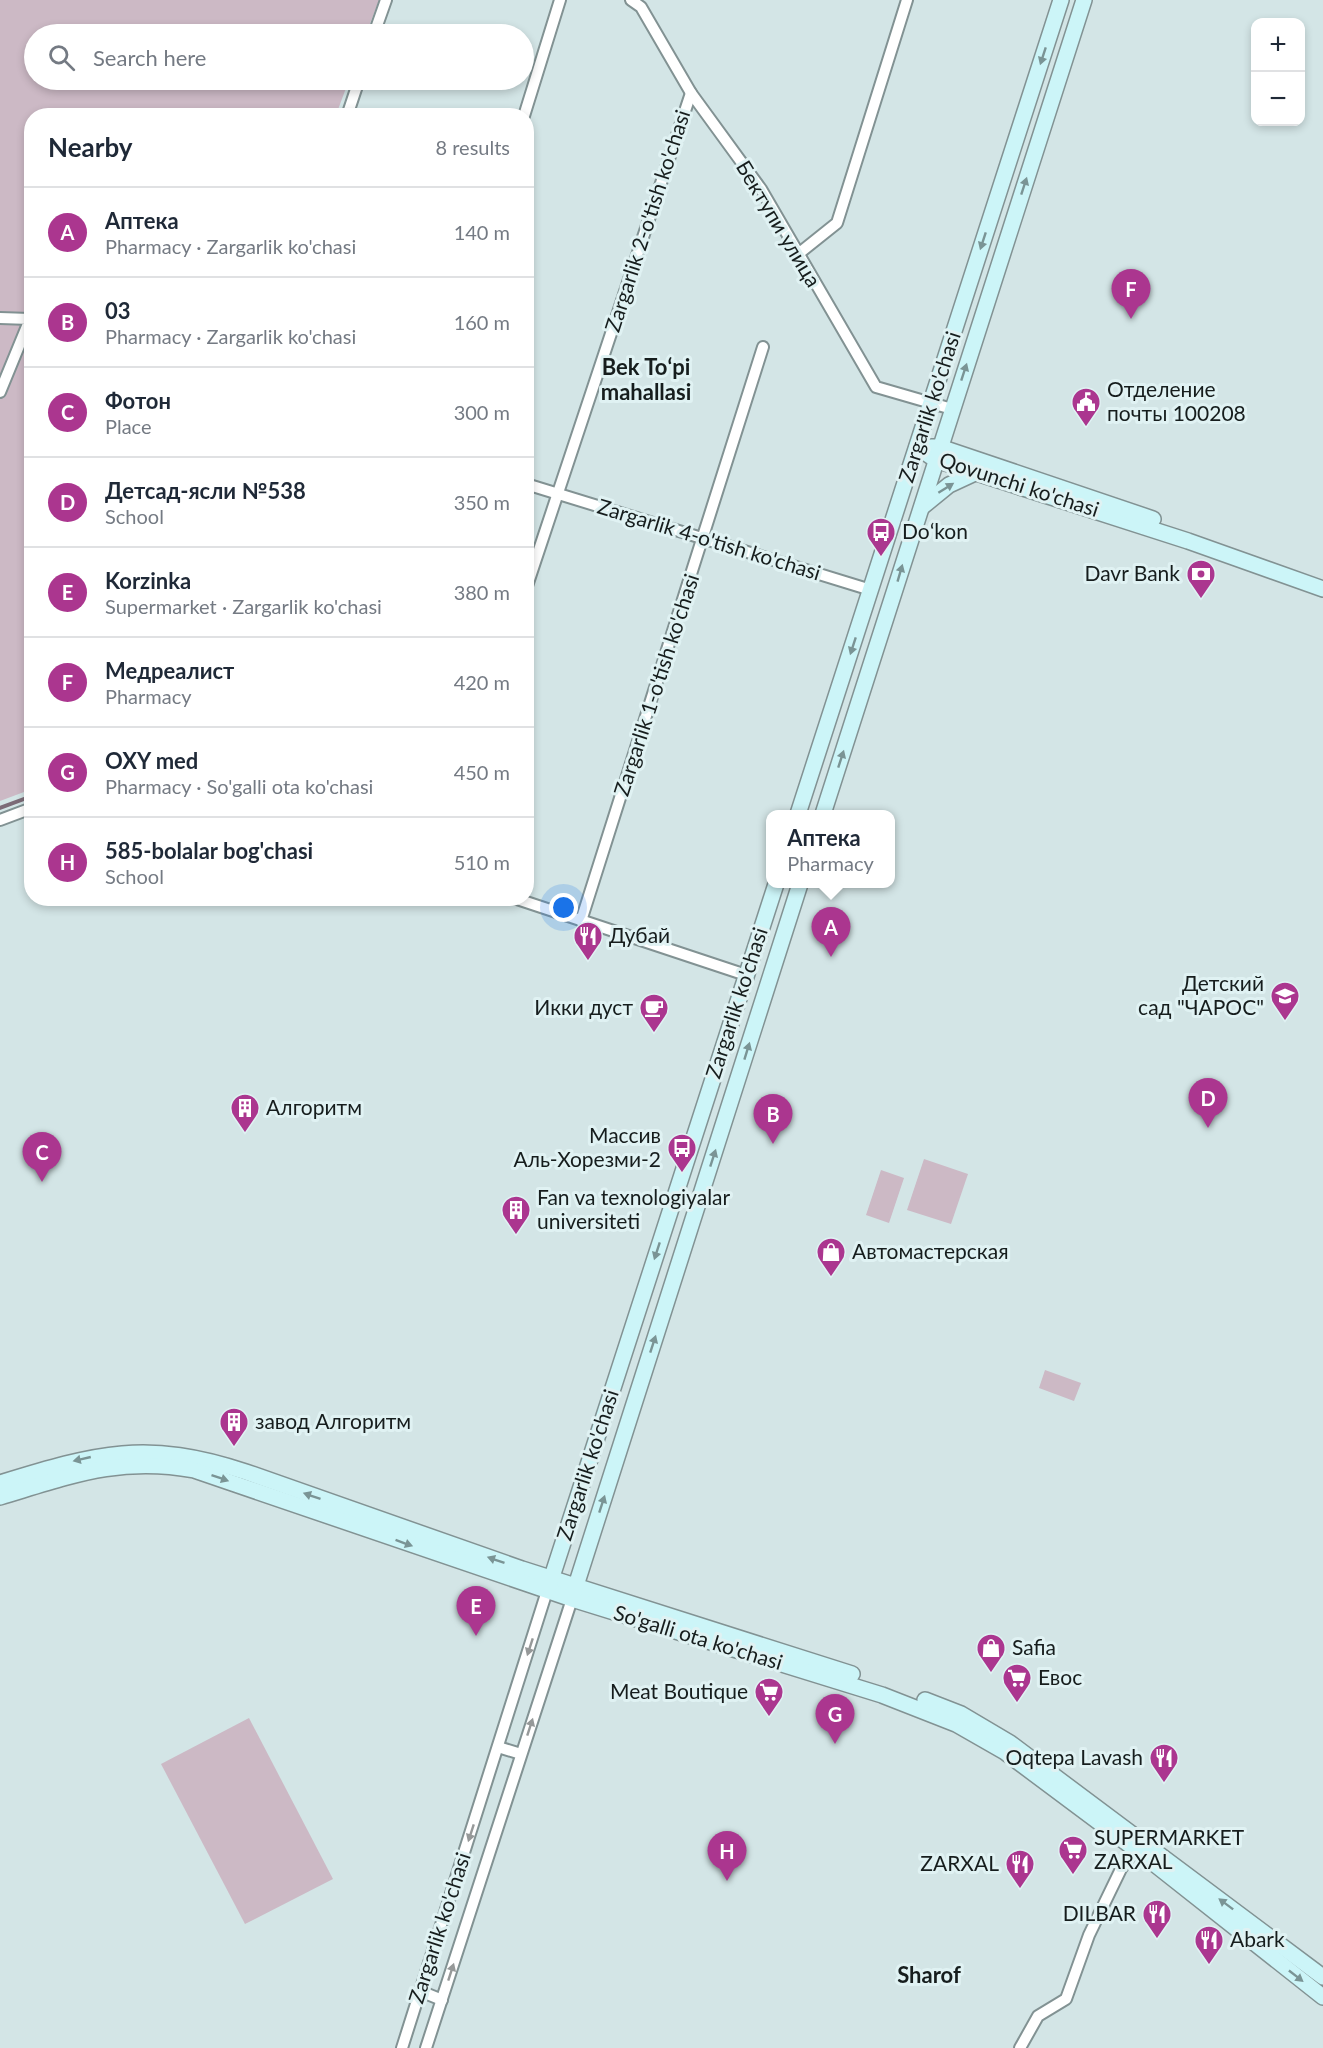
<!DOCTYPE html>
<meta charset="utf-8">
<style>
body{margin:0;font-family:Lato,sans-serif;background:#f6f6f7;color:#1f2937}
.controls{position:absolute;right:18px;top:18px;display:grid;overflow:hidden;border-radius:12px;box-shadow:0 3px 9px #0003}
.controls button{width:54px;height:54px;display:grid;place-items:center;padding:0;border:0;border-bottom:2px solid #e0e1e3;background:#fff;color:#1f2937;font:30px sans-serif}
.you{position:absolute;left:564px;top:908px;width:21px;height:21px;margin:-15px;border:4px solid #fff;border-radius:50%;background:#1a73e8;box-shadow:0 0 0 9px #1a73e833}
.badge{display:grid;place-items:center;width:39px;height:39px;border-radius:50%;background:#ab368f;color:#fff;font-size:20px;font-weight:700}
.pin{position:absolute;translate:-50% -50px;filter:drop-shadow(0 2px 3px #0008)}
.pin::after{content:'';position:absolute;top:32px;width:21px;height:18px;background:inherit;clip-path:polygon(0 0,100% 0,50% 100%)}
.popup{position:absolute;left:766px;top:810px;width:129px;height:78px;box-sizing:border-box;display:grid;place-content:center;border-radius:12px;background:#fff;filter:drop-shadow(0 2px 4px #0005);font-size:20px;white-space:nowrap;color:#747a83}
.popup b{font-size:22px;color:#1f2937}
.popup::after{content:'';position:absolute;left:50%;top:100%;margin-left:-12px;border:12px solid transparent;border-top-color:#fff}
.list{margin:0;padding:0;list-style:none}
h2{display:flex;justify-content:space-between;align-items:center;height:78px;margin:0;padding:0 24px;font-size:26px}
h2 small{font-size:20px;font-weight:400;color:#747a83}
.list li{display:grid;grid-template-columns:39px 1fr auto;gap:18px;align-items:center;box-sizing:border-box;height:90px;padding:0 24px;border-top:2px solid #e0e1e3}
.list b{display:block;font-size:22px;white-space:nowrap}
.list p{margin:0;font-size:20px;white-space:nowrap;color:#747a83}
.list em{font-size:20px;font-style:normal;color:#747a83}
.icon{flex:none;width:33px;height:33px;fill:none;stroke:currentColor;stroke-width:2;stroke-linecap:round;stroke-linejoin:round}
.map{position:relative;flex:none;width:1323px;height:2048px;overflow:hidden}
.search{position:absolute;background:#fff;box-shadow:0 3px 9px #0003;left:24px;top:24px;width:510px;height:66px;display:flex;align-items:center;gap:15px;box-sizing:border-box;padding:0 21px;border-radius:33px;color:#747a83;font-size:22px}
.panel{position:absolute;background:#fff;box-shadow:0 3px 9px #0003;left:24px;top:108px;width:510px;height:798px;border-radius:24px}
.map>svg:first-child{display:block}
.green{fill:#ccb9c5}
.lines{fill:none;stroke-linecap:round;stroke-linejoin:round}
.stream{stroke:#7c6b77;stroke-width:4}
.street-casing{stroke:#829293;stroke-width:14}
.secondary-casing{stroke:#829293;stroke-width:18}
.street{stroke:#fff;stroke-width:10}
.secondary{stroke:#ccf5f8;stroke-width:15}
.oneway{fill:#7a9495}
.oneway2{fill:#969999}
.labels{text-anchor:middle;stroke-width:6;stroke-linejoin:round;paint-order:stroke}
.street-label{font-size:21px;fill:#161d1d;stroke:#e0f2f3}
.poi-label{font-size:21px;fill:#161d1d;stroke:#e0f2f3;text-anchor:start}
.neighbourhood-label{font-size:22px;font-weight:bold;fill:#161d1d;stroke:#e0f2f3}
</style>
<div class="map">
<svg width="1323" height="2048" viewBox="0 0 1323 2048">
<rect width="100%" height="100%" fill="#d3e5e6"/>
<!-- green -->
<g class="green">
<polygon points="0,0 379,0 366,34 34,34 34,80 349,80 336,115 32,116 32,789 0,801"/>
<polygon points="924,1159 968,1174 951,1224 907,1210"/>
<polygon points="881,1170 904,1178 889,1223 866,1215"/>
<polygon points="1045,1370 1081,1383 1074,1401 1039,1388"/>
<polygon points="249,1718 333,1879 245,1924 161,1764"/>
</g>
<g class="lines">
<!-- stream -->
<polyline class="stream" points="0,808 32,796"/>
<!-- street casing -->
<g class="street-casing">
<g id="street">
<polyline points="631,0 641,7 691,93 761,189 876,387 952,409"/>
<polyline points="374,34 386,0"/>
<polyline points="347,116 359,80"/>
<polyline points="524,116 560,0"/>
<polyline points="797,255 837,223 907,0"/>
<polyline points="0,318 30,319 0,392"/>
<polyline points="526,484 871,590"/>
<polyline points="526,589 691,93"/>
<polyline points="0,820 32,808"/>
<polyline points="514,898 746,975"/>
<polyline points="581,921 763,347"/>
<polyline points="498,1747 521,1754"/>
<polyline points="420,1991 442,2000"/>
<polyline points="402,2048 547,1591"/>
<polyline points="426,2048 572,1599"/>
<polyline points="1020,2048 1038,2016 1066,1999 1089,1935 1121,1869 1138,1845"/>
</g>
</g>
<!-- secondary casing -->
<g class="secondary-casing">
<g id="secondary">
<polyline points="917,447 936,460 1188,541 1323,589"/>
<polyline points="931,447 940,447 1153,519"/>
<polyline points="922,507 949,485 977,472"/>
<polyline points="798,814 1061,0"/>
<polyline points="823,814 1084,0"/>
<path d="M0 1483C97 1453 147 1439 246 1472L522 1569 852 1674"/>
<path d="M0 1497C70 1476 120 1456 194 1470L572 1599 882 1695 956 1724 1005 1752 1147 1858 1323 1997"/>
<polyline points="549,1586 776,884"/>
<polyline points="573,1595 800,884"/>
<polyline points="925,1700 961,1714 1010,1743 1323,1977"/>
</g>
</g>
<!-- street -->
<use href="#street" class="street"/>
<!-- secondary -->
<use href="#secondary" class="secondary"/>
</g>
<!-- one-way arrows -->
<defs><path id="oneway-solid" d="M-6-.8H1V-3.2L6.5 0L1 3.2V.8H-6Z" transform="scale(1.5)"/></defs>
<g class="oneway">
<use href="#oneway-solid" transform="translate(1043 56) rotate(108)"/>
<use href="#oneway-solid" transform="translate(1024 186) rotate(-72)"/>
<use href="#oneway-solid" transform="translate(983 241) rotate(108)"/>
<use href="#oneway-solid" transform="translate(964 372) rotate(-72)"/>
<use href="#oneway-solid" transform="translate(946 488) rotate(-32)"/>
<use href="#oneway-solid" transform="translate(900 573) rotate(-74)"/>
<use href="#oneway-solid" transform="translate(853 646) rotate(108)"/>
<use href="#oneway-solid" transform="translate(841 759) rotate(-72)"/>
<use href="#oneway-solid" transform="translate(747 1051) rotate(-73)"/>
<use href="#oneway-solid" transform="translate(713 1158) rotate(-72)"/>
<use href="#oneway-solid" transform="translate(657 1251) rotate(108)"/>
<use href="#oneway-solid" transform="translate(653 1344) rotate(-72)"/>
<use href="#oneway-solid" transform="translate(82 1459) rotate(167)"/>
<use href="#oneway-solid" transform="translate(220 1478) rotate(19)"/>
<use href="#oneway-solid" transform="translate(312 1496) rotate(-161)"/>
<use href="#oneway-solid" transform="translate(602 1504) rotate(-72)"/>
<use href="#oneway-solid" transform="translate(404 1543) rotate(20)"/>
<use href="#oneway-solid" transform="translate(496 1560) rotate(-161)"/>
<use href="#oneway-solid" transform="translate(1226 1904) rotate(-143)"/>
<use href="#oneway-solid" transform="translate(1296 1976) rotate(38)"/>
</g>
<g class="oneway2">
<use href="#oneway-solid" transform="translate(530 1647) rotate(108)"/>
<use href="#oneway-solid" transform="translate(530 1727) rotate(-72)"/>
<use href="#oneway-solid" transform="translate(471 1833) rotate(108)"/>
<use href="#oneway-solid" transform="translate(451 1972) rotate(-72)"/>
</g>
<!-- icons -->
<defs>
<g id="civic-pin" transform="scale(1.5)"><path d="M0 17L-7.5 6A9.5 9.5 0 1 1 7.5 6Z" fill="#ab368f" stroke="#e0f2f3"/><path d="M-.6-6.5H3V-4.5H.6V-3L4-1V1h2V6H-6V1h2V-1L-.6-3ZM-1.2 2.5V6h2.4V2.5Z" fill="#fff"/></g>
<g id="bus-pin" transform="scale(1.5)"><path d="M0 17L-7.5 6A9.5 9.5 0 1 1 7.5 6Z" fill="#ab368f" stroke="#e0f2f3"/><path d="M-5-6H5V4H4V6H2V4H-2V6H-4V4H-5ZM-3.5-4V0h7V-4ZM-3.5 1.2v1.5H-2V1.2ZM2 1.2v1.5H3.5V1.2Z" fill="#fff"/></g>
<g id="bank-pin" transform="scale(1.5)"><path d="M0 17L-7.5 6A9.5 9.5 0 1 1 7.5 6Z" fill="#ab368f" stroke="#e0f2f3"/><path d="M-6-4H6V4H-6ZM0-2.3a2.3 2.3 0 1 0 0 4.6a2.3 2.3 0 1 0 0-4.6Z" fill="#fff"/></g>
<g id="restaurant-pin" transform="scale(1.5)"><path d="M0 17L-7.5 6A9.5 9.5 0 1 1 7.5 6Z" fill="#ab368f" stroke="#e0f2f3"/><path d="M-5-6h1v4h1v-4h1v4h1v-4h1v5L-1.5 .5V6h-2V.5L-5-1ZM5-6V6H3V1.5H1.5Q1.5-4 5-6Z" fill="#fff"/></g>
<g id="school-pin" transform="scale(1.5)"><path d="M0 17L-7.5 6A9.5 9.5 0 1 1 7.5 6Z" fill="#ab368f" stroke="#e0f2f3"/><path d="M0-5L7-2L0 1L-7-2ZM-4 1L0 2.5L4 1V4Q0 6-4 4Z" fill="#fff"/></g>
<g id="cafe-pin" transform="scale(1.5)"><path d="M0 17L-7.5 6A9.5 9.5 0 1 1 7.5 6Z" fill="#ab368f" stroke="#e0f2f3"/><path d="M-5.5-4.5H6V0H3Q3 3.5 0 3.5H-2.5Q-5.5 3.5-5.5 0ZM3-3.2v2h1.7v-2ZM-6 4.5H4V6H-6Z" fill="#fff"/></g>
<g id="building-pin" transform="scale(1.5)"><path d="M0 17L-7.5 6A9.5 9.5 0 1 1 7.5 6Z" fill="#ab368f" stroke="#e0f2f3"/><path d="M-4-6H4V6H1V3H-1V6H-4ZM-2.5-4.3h1.7v1.8h-1.7ZM.8-4.3h1.7v1.8H.8ZM-2.5-1h1.7V.8h-1.7ZM.8-1h1.7V.8H.8Z" fill="#fff"/></g>
<g id="shop-pin" transform="scale(1.5)"><path d="M0 17L-7.5 6A9.5 9.5 0 1 1 7.5 6Z" fill="#ab368f" stroke="#e0f2f3"/><path d="M-5-2.5h2.3a2.7 3.5 0 0 1 5.4 0H5L5.5 6h-11ZM-1.5-2.5h3a1.5 2.3 0 0 0-3 0Z" fill="#fff"/></g>
<g id="supermarket-pin" transform="scale(1.5)"><path d="M0 17L-7.5 6A9.5 9.5 0 1 1 7.5 6Z" fill="#ab368f" stroke="#e0f2f3"/><path d="M-6-5.5h2.5l.6 2H6L4.5 2H-2.5L-4.4-4H-6ZM-1.5 3.2a1.3 1.3 0 1 0 .1 0ZM3 3.2a1.3 1.3 0 1 0 .1 0Z" fill="#fff"/></g>
</defs>
<g fill-rule="evenodd">
<use href="#civic-pin" x="1086" y="402"/>
<use href="#bus-pin" x="881" y="532"/>
<use href="#bank-pin" x="1201" y="574"/>
<use href="#restaurant-pin" x="588" y="936"/>
<use href="#school-pin" x="1285" y="996"/>
<use href="#cafe-pin" x="654" y="1008"/>
<use href="#building-pin" x="245" y="1108"/>
<use href="#bus-pin" x="682" y="1148"/>
<use href="#building-pin" x="516" y="1210"/>
<use href="#shop-pin" x="831" y="1252"/>
<use href="#building-pin" x="234" y="1422"/>
<use href="#shop-pin" x="991" y="1648"/>
<use href="#supermarket-pin" x="1017" y="1678"/>
<use href="#supermarket-pin" x="769" y="1692"/>
<use href="#restaurant-pin" x="1164" y="1758"/>
<use href="#supermarket-pin" x="1073" y="1850"/>
<use href="#restaurant-pin" x="1020" y="1864"/>
<use href="#restaurant-pin" x="1157" y="1914"/>
<use href="#restaurant-pin" x="1209" y="1940"/>
</g>
<g class="labels">
<!-- street labels -->
<g class="street-label">
<text transform="translate(648 221) rotate(-72)" y="7">Zargarlik 2-o'tish ko'chasi</text>
<text transform="translate(778 224) rotate(59)" y="7">Бектупи улица</text>
<text transform="translate(930 407) rotate(-72)" y="7">Zargarlik ko'chasi</text>
<text transform="translate(1019 485) rotate(18)" y="7">Qovunchi ko'chasi</text>
<text transform="translate(709 540) rotate(17)" y="7">Zargarlik 4-o'tish ko'chasi</text>
<text transform="translate(657 685) rotate(-72)" y="7">Zargarlik 1-o'tish ko'chasi</text>
<text transform="translate(737 1003) rotate(-72)" y="7">Zargarlik ko'chasi</text>
<text transform="translate(588 1465) rotate(-72)" y="7">Zargarlik ko'chasi</text>
<text transform="translate(698 1638) rotate(17)" y="7">So'galli ota ko'chasi</text>
<text transform="translate(440 1928) rotate(-72)" y="7">Zargarlik ko'chasi</text>
</g>
<!-- poi labels -->
<g class="poi-label">
<text x="1107" y="397">Отделение<tspan x="1107" dy="24">почты 100208</tspan></text>
<text x="902" y="539">Doʻkon</text>
<text x="1180" y="581" text-anchor="end">Davr Bank</text>
<text x="609" y="943">Дубай</text>
<text x="1264" y="991" text-anchor="end">Детский<tspan x="1264" dy="24">сад "ЧАРОС"</tspan></text>
<text x="633" y="1015" text-anchor="end">Икки дуст</text>
<text x="266" y="1115">Алгоритм</text>
<text x="661" y="1143" text-anchor="end">Массив<tspan x="661" dy="24">Аль-Хорезми-2</tspan></text>
<text x="537" y="1205">Fan va texnologiyalar<tspan x="537" dy="24">universiteti</tspan></text>
<text x="852" y="1259">Автомастерская</text>
<text x="255" y="1429">завод Алгоритм</text>
<text x="1012" y="1655">Safia</text>
<text x="1038" y="1685">Евос</text>
<text x="748" y="1699" text-anchor="end">Meat Boutique</text>
<text x="1143" y="1765" text-anchor="end">Oqtepa Lavash</text>
<text x="1094" y="1845">SUPERMARKET<tspan x="1094" dy="24">ZARXAL</tspan></text>
<text x="999" y="1871" text-anchor="end">ZARXAL</text>
<text x="1136" y="1921" text-anchor="end">DILBAR</text>
<text x="1230" y="1947">Abark</text>
</g>
<!-- neighbourhood labels -->
<g class="neighbourhood-label">
<text x="646" y="375">Bek Toʻpi<tspan x="646" dy="25">mahallasi</tspan></text>
<text x="929" y="1983">Sharof</text>
</g>
</g>
</svg>
<div class="controls">
<button>+</button>
<button>−</button>
</div>
<div class="you"></div>
<div class="pin badge" style="left:831px;top:957px">A</div>
<div class="popup"><b>Аптека</b>Pharmacy</div>
<div class="pin badge" style="left:773px;top:1144px">B</div>
<div class="pin badge" style="left:42px;top:1182px">C</div>
<div class="pin badge" style="left:1208px;top:1128px">D</div>
<div class="pin badge" style="left:476px;top:1636px">E</div>
<div class="pin badge" style="left:1131px;top:319px">F</div>
<div class="pin badge" style="left:835px;top:1744px">G</div>
<div class="pin badge" style="left:727px;top:1881px">H</div>
<div class="search"><svg class="icon" aria-label="search" viewBox="0 0 24 24"><circle cx="10" cy="10" r="6"/><path d="M15 15l6 6"/></svg>Search here</div>
<section class="panel">
<h2>Nearby<small>8 results</small></h2>
<ul class="list">
<li><span class="badge">A</span><div><b>Аптека</b><p>Pharmacy · Zargarlik ko'chasi</p></div><em>140 m</em></li>
<li><span class="badge">B</span><div><b>03</b><p>Pharmacy · Zargarlik ko'chasi</p></div><em>160 m</em></li>
<li><span class="badge">C</span><div><b>Фотон</b><p>Place</p></div><em>300 m</em></li>
<li><span class="badge">D</span><div><b>Детсад-ясли №538</b><p>School</p></div><em>350 m</em></li>
<li><span class="badge">E</span><div><b>Korzinka</b><p>Supermarket · Zargarlik ko'chasi</p></div><em>380 m</em></li>
<li><span class="badge">F</span><div><b>Медреалист</b><p>Pharmacy</p></div><em>420 m</em></li>
<li><span class="badge">G</span><div><b>OXY med</b><p>Pharmacy · So'galli ota ko'chasi</p></div><em>450 m</em></li>
<li><span class="badge">H</span><div><b>585-bolalar bog'chasi</b><p>School</p></div><em>510 m</em></li>
</ul>
</section>
</div>
